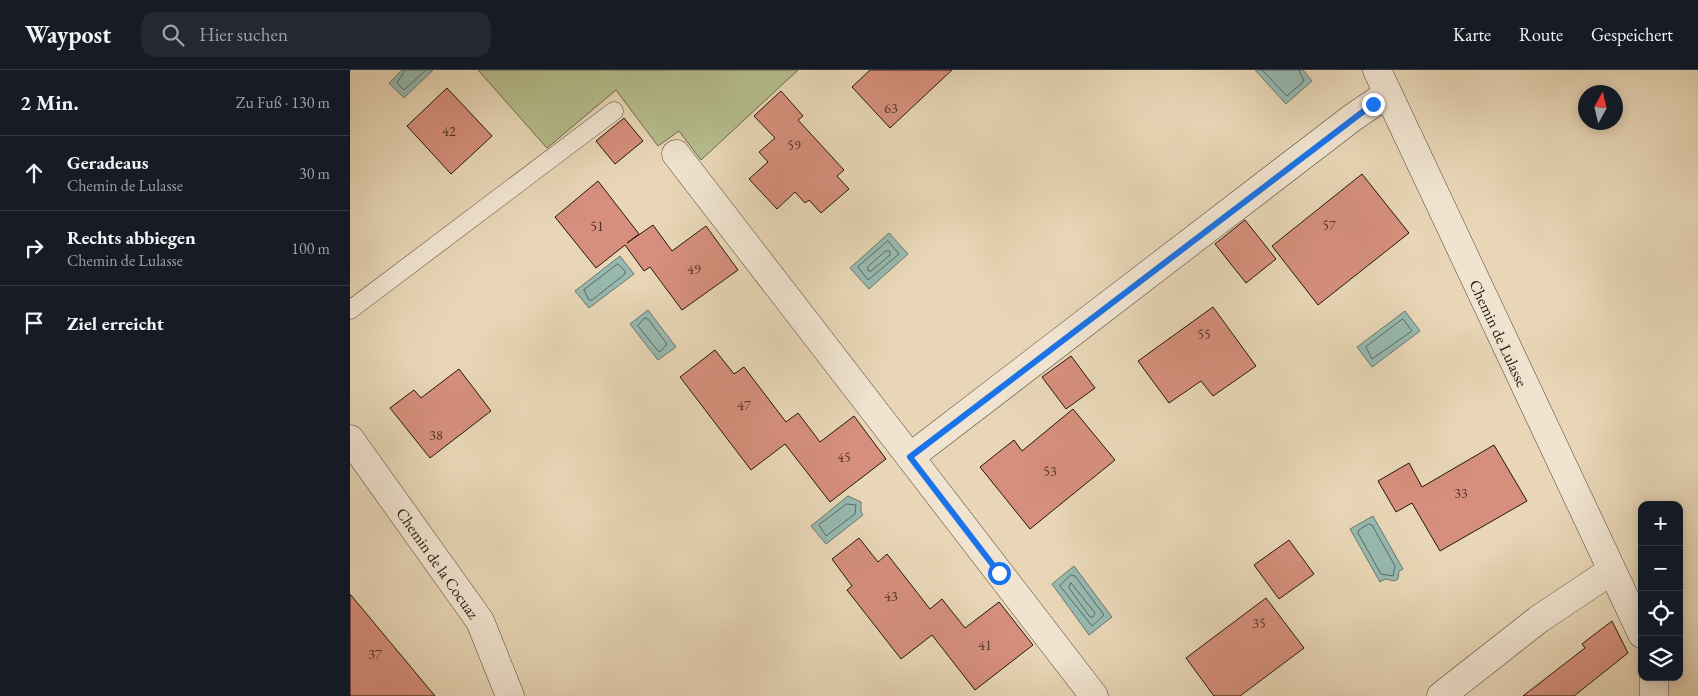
<!DOCTYPE html>
<html lang="de">
<meta charset="utf-8">
<style>
body{margin:0;font-family:"EB Garamond",serif;background:#242831;color:#f1f3f6}
.controls{position:absolute;right:15px;bottom:15px;display:grid;overflow:hidden;border-radius:10px;box-shadow:0 2px 12px #0003}
.controls button{width:45px;height:45px;display:grid;place-items:center;padding:0;border:0;border-bottom:1px solid #363941;background:#171b24;color:#f1f3f6;font:25px sans-serif}
.compass{position:absolute;left:1228px;top:15px;width:45px;height:45px;border-radius:50%;background:#171b24;box-shadow:0 2px 12px #0003;rotate:8deg}
.stop{position:absolute;width:15px;height:15px;margin:-11px;border:4px solid #1a73e8;border-radius:50%;background:#fff}
.stop.end{background:#1a73e8;border-color:#fff;box-shadow:0 1px 5px #0008}
.list{margin:0;padding:0;list-style:none}
h2{display:flex;justify-content:space-between;align-items:center;height:65px;margin:0;padding:0 20px;font-size:21px}
h2 small{font-size:16px;font-weight:400;color:#9ea1a6}
.list li{display:grid;grid-template-columns:32px 1fr auto;gap:15px;align-items:center;box-sizing:border-box;height:75px;padding:0 20px;border-top:1px solid #363941}
.list b{display:block;font-size:19px;white-space:nowrap}
.list p{margin:0;font-size:16px;white-space:nowrap;color:#9ea1a6}
.list em{font-size:16px;font-style:normal;color:#9ea1a6}
.icon{flex:none;width:28px;height:28px;fill:none;stroke:currentColor;stroke-width:2;stroke-linecap:round;stroke-linejoin:round}
.map{position:relative;flex:none;width:1348px;height:626px;overflow:hidden}
header{display:flex;align-items:center;gap:30px;box-sizing:border-box;height:70px;padding:0 25px;background:#171b24;border-bottom:1px solid #363941}
header strong{font-size:24px}
nav{display:flex;gap:28px;margin-inline-start:auto;font-size:18px}
.search{width:350px;height:45px;background:#242831;display:flex;align-items:center;gap:12px;box-sizing:border-box;padding:0 18px;border-radius:15px;color:#9ea1a6;font-size:19px}
main{display:flex}
aside{flex:1;background:#171b24}
.map>svg:first-child{display:block}
.green{fill:#b6be8e;stroke:#6c6a4e}
.water{fill:#97b9b0;stroke:#697870}
.lines{fill:none;stroke-linecap:round;stroke-linejoin:round}
.shore{stroke:#5d6860;stroke-width:1}
.building{fill:#d58f7c;stroke:#23160f}
.lane-casing{stroke:#544639;stroke-width:19}
.street-casing{stroke:#544639;stroke-width:29}
.lane{stroke:#f0e4d0;stroke-width:18}
.street{stroke:#f0e4d0;stroke-width:28}
.route{stroke:#1a73e8;stroke-width:6}
.labels{text-anchor:middle;stroke-width:4;stroke-linejoin:round;paint-order:stroke}
.number-label{font-size:14px;fill:#50342a}
.street-label{font-size:16px;fill:#23160f;stroke:#f0e4d0}
</style>
<header>
<strong>Waypost</strong>
<div class="search"><svg class="icon" aria-label="search" viewBox="0 0 24 24"><circle cx="10" cy="10" r="6"/><path d="M15 15l6 6"/></svg>Hier suchen</div>
<nav><a>Karte</a><a>Route</a><a>Gespeichert</a></nav>
</header>
<main>
<aside>
<h2>2 Min.<small>Zu Fuß · 130 m</small></h2>
<ul class="list">
<li><svg class="icon" aria-label="ahead" viewBox="0 0 24 24"><path d="M12 20V5M6 11l6-6 6 6"/></svg><div><b>Geradeaus</b><p>Chemin de Lulasse</p></div><em>30 m</em></li>
<li><svg class="icon" aria-label="right" viewBox="0 0 24 24"><path d="M7 20v-9h11M14 6l5 5-5 5"/></svg><div><b>Rechts abbiegen</b><p>Chemin de Lulasse</p></div><em>100 m</em></li>
<li><svg class="icon" aria-label="arrive" viewBox="0 0 24 24"><path d="M6 21V4h12l-3 4 3 4H6"/></svg><div><b>Ziel erreicht</b></div></li>
</ul>
</aside>
<div class="map">
<svg width="1348" height="626" viewBox="0 0 1348 626">
<rect width="100%" height="100%" fill="#e8d6b6"/>
<filter id="stains"><feTurbulence type="fractalNoise" baseFrequency=".004" numOctaves="4"/><feColorMatrix values="0 0 0 0 .2 0 0 0 0 .09 0 0 0 0 .02 0 0 0 .5 -.17"/></filter>
<radialGradient id="worn" r=".72"><stop offset=".6" stop-color="#630" stop-opacity="0"/><stop offset="1" stop-color="#630" stop-opacity=".3"/></radialGradient>
<!-- green -->
<polygon class="green" points="128,0 448,0 351,90 329,61 308,76 266,20 197,78"/>
<!-- water -->
<g class="water">
<polygon points="52,0 83,0 54,28 39,13"/>
<polygon points="905,0 953,0 962,11 936,34"/>
<polygon points="539,163 558,184 519,219 500,198"/>
<polygon points="270,186 284,204 239,238 225,221"/>
<polygon points="298,240 326,277 308,290 280,254"/>
<polygon points="1055,241 1070,261 1022,297 1007,277"/>
<polygon points="498,426 511,432 511,442 513,445 476,474 461,456"/>
<polygon points="1023,446 1053,499 1049,501 1048,509 1045,511 1035,509 1030,512 1000,459"/>
<polygon points="724,496 762,547 739,565 702,514"/>
</g>
<g class="lines">
<!-- shore -->
<g class="shore">
<polyline points="55,0 47,13 54,20 76,0"/>
<polyline points="912,0 937,26 954,11 949,0"/>
<polygon points="538,171 549,184 518,210 508,197"/>
<polygon points="536,181 540,181 540,185 521,201 518,201 518,197"/>
<polygon points="268,194 275,201 275,204 242,230 239,230 234,220"/>
<polygon points="295,248 298,249 317,274 310,282 308,281 288,256"/>
<polygon points="1053,249 1062,261 1022,289 1016,277"/>
<polygon points="497,434 506,435 505,444 476,466 469,455"/>
<polygon points="1019,454 1022,455 1045,496 1043,506 1031,504 1008,463 1009,460"/>
<polygon points="721,505 725,506 754,545 742,556 710,516"/>
<polygon points="721,513 745,543 743,547 740,547 719,518"/>
</g>
</g>
<!-- building -->
<g class="building">
<polygon points="520,0 602,0 540,58 502,17"/>
<polygon points="97,18 142,66 101,104 57,56"/>
<polygon points="431,21 453,46 448,50 494,100 487,106 499,119 471,143 459,130 455,133 445,122 427,139 399,109 418,92 409,82 425,68 404,46"/>
<polygon points="274,48 293,71 265,94 246,71"/>
<polygon points="1012,104 1059,163 968,235 922,176"/>
<polygon points="248,111 289,164 277,173 303,155 322,181 356,156 388,200 332,240 300,197 294,201 275,175 246,198 205,147"/>
<polygon points="895,150 926,189 896,213 865,174"/>
<polygon points="863,237 906,296 863,326 851,311 819,333 788,291"/>
<polygon points="365,280 384,304 394,297 436,352 448,343 470,372 504,346 536,389 480,432 435,374 401,400 330,307"/>
<polygon points="721,286 745,318 716,339 692,307"/>
<polygon points="109,299 141,341 80,388 40,338 64,320 71,328"/>
<polygon points="723,339 765,390 680,459 630,397 664,370 672,381"/>
<polygon points="1144,375 1177,431 1090,481 1062,433 1046,442 1028,411 1059,393 1072,417"/>
<polygon points="509,468 528,492 537,484 580,539 592,529 615,558 649,532 683,575 625,620 582,565 551,589 497,520 502,516 482,489"/>
<polygon points="939,470 964,504 929,529 904,495"/>
<polygon points="0,524 85,626 0,626"/>
<polygon points="916,528 954,578 890,626 864,626 836,588"/>
<polygon points="1262,551 1278,583 1224,626 1173,626 1235,578 1232,574"/>
</g>
<g class="lines">
<!-- lane casing -->
<g class="lane-casing">
<polyline id="lane" points="0,240 264,41"/>
</g>
<!-- street casing -->
<g class="street-casing">
<g id="street">
<polyline points="1027,0 1292,564"/>
<polyline points="326,84 560,387"/>
<polyline points="0,369 130,551 160,626"/>
<polyline points="1304,607 1304,626"/>
<polyline points="744,626 560,387 1002,48 1037,24"/>
<polyline points="1091,626 1189,549 1261,501"/>
</g>
</g>
<!-- lane -->
<use href="#lane" class="lane"/>
<!-- street -->
<use href="#street" class="street"/>
</g>
<g class="lines">
<!-- route -->
<polyline class="route" points="649,503 560,387 1023,34"/>
</g>
<g class="labels">
<!-- number labels -->
<g class="number-label">
<text x="541" y="43">63</text>
<text x="99" y="66">42</text>
<text x="444" y="80">59</text>
<text x="979" y="160">57</text>
<text x="247" y="161">51</text>
<text x="344" y="204">49</text>
<text x="854" y="269">55</text>
<text x="394" y="340">47</text>
<text x="86" y="370">38</text>
<text x="494" y="392">45</text>
<text x="700" y="406">53</text>
<text x="1111" y="428">33</text>
<text x="541" y="531">43</text>
<text x="909" y="558">35</text>
<text x="635" y="580">41</text>
<text x="25" y="589">37</text>
</g>
<!-- street labels -->
<g class="street-label">
<text transform="translate(1149 263) rotate(65)" y="6">Chemin de Lulasse</text>
<text transform="translate(88 493) rotate(55)" y="6">Chemin de la Cocuaz</text>
</g>
</g>
<rect width="100%" height="100%" filter="url(#stains)"/>
<rect width="100%" height="100%" fill="url(#worn)"/>
</svg>
<div class="controls">
<button>+</button>
<button>−</button>
<button><svg class="icon" aria-label="locate" viewBox="0 0 24 24"><circle cx="12" cy="12" r="6"/><path d="M12 2v4M12 18v4M2 12h4M18 12h4"/></svg></button>
<button><svg class="icon" aria-label="layers" viewBox="0 0 24 24"><path d="M12 4l9 5-9 5-9-5zM3 14l9 5 9-5"/></svg></button>
</div>
<svg class="compass" viewBox="-18 -18 36 36"><path d="M0-13l5 13h-10z" fill="#e53935"/><path d="M0 13l5-13h-10z" fill="#9ea1a6"/></svg>
<div class="stop" style="left:649px;top:503px"></div>
<div class="stop end" style="left:1023px;top:34px"></div>
</div>
</main>
